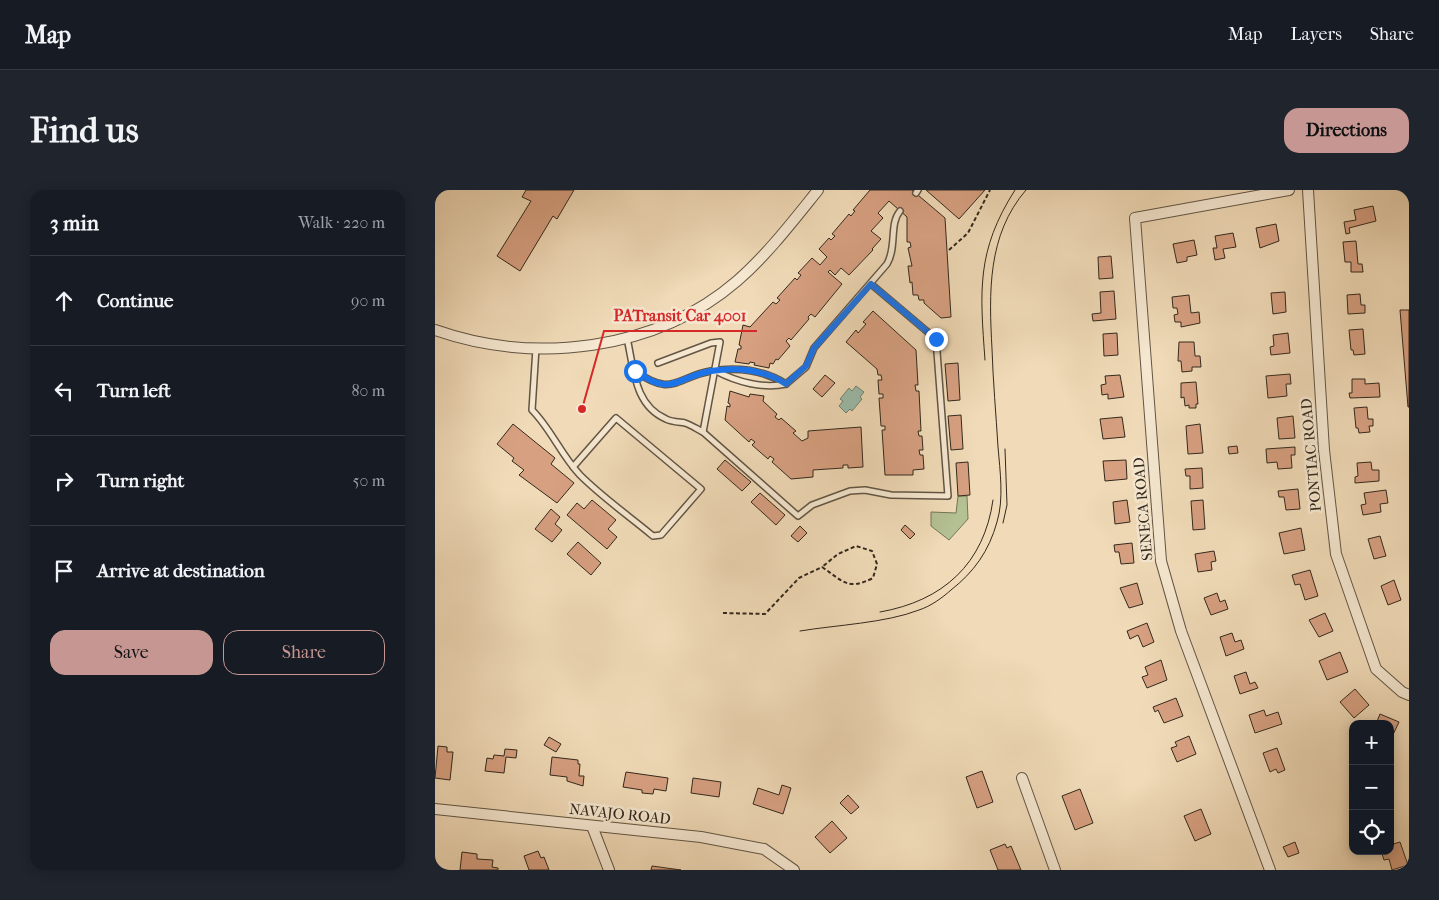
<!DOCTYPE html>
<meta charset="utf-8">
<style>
body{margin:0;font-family:"IM FELL French Canon",serif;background:#20242c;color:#f1f3f6}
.controls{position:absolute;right:15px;bottom:15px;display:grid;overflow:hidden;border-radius:10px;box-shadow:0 2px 12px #0003}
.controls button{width:45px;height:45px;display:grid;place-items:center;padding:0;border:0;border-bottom:1px solid #363941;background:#171b24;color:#f1f3f6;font:25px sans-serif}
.stop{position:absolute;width:15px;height:15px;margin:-11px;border:4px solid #1a73e8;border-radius:50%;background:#fff}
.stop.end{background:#1a73e8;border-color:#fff;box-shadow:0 1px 5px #0008}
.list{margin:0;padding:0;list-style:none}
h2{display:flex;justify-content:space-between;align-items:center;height:65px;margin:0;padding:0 20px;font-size:21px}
h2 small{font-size:16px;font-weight:400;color:#9ea1a6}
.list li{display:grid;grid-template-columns:32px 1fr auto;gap:15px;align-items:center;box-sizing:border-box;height:90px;padding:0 20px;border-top:1px solid #363941}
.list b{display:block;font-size:19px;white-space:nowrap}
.list em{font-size:16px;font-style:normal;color:#9ea1a6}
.actions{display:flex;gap:10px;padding:15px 20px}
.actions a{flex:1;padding:11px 0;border:1px solid #c59692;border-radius:15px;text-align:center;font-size:18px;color:#c59692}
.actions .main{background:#c59692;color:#111}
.icon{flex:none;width:28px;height:28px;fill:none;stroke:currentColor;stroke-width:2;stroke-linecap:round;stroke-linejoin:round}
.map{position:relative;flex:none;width:974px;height:680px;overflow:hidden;border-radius:15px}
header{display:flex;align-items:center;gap:30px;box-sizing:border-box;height:70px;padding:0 25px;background:#171b24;border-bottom:1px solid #363941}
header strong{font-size:24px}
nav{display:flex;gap:28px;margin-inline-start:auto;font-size:18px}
.intro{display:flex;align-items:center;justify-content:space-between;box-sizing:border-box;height:120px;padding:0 30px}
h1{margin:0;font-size:35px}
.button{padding:12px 22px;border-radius:15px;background:#c59692;color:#111;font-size:18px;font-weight:700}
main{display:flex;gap:30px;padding:0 30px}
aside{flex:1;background:#171b24;border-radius:15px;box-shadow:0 2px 12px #0003}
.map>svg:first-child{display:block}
.green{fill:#b4c193;stroke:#747558}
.water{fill:#9bbba9;stroke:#718171}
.building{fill:#d7a081;stroke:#33291d}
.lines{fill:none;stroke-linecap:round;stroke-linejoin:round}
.service-casing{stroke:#625544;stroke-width:8}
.minor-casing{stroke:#625544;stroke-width:12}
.path{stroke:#33291d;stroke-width:2;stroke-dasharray:4 2.5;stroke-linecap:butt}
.service{stroke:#f5e7d0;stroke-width:5}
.minor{stroke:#f5e7d0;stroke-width:10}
.tram{stroke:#33291d;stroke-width:1}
.route{stroke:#1a73e8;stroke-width:6}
.labels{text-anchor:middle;stroke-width:5;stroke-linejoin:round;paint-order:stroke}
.street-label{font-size:15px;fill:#33291d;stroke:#f5e7d0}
.leader{fill:none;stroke:#d62828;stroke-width:2}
.callout-dot{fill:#d62828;stroke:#f5e7d0;stroke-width:2}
.callout-label{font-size:16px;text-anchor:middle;font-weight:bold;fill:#d62828;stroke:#f5e7d0;stroke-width:5;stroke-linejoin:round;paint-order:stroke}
</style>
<header>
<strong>Map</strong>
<nav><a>Map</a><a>Layers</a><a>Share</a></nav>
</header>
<div class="intro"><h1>Find us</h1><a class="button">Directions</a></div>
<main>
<aside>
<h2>3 min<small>Walk · 220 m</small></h2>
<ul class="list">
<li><svg class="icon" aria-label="ahead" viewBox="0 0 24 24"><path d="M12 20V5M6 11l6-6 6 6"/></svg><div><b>Continue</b></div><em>90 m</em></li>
<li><svg class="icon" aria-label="left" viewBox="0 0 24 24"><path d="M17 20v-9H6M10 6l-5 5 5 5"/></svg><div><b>Turn left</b></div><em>80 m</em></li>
<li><svg class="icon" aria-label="right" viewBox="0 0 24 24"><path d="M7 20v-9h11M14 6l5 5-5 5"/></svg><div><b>Turn right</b></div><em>50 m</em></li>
<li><svg class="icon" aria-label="arrive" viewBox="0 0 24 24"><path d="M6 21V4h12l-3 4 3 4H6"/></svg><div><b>Arrive at destination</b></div></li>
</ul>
<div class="actions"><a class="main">Save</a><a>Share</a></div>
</aside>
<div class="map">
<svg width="974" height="680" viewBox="0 0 974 680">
<rect width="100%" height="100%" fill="#f0dab7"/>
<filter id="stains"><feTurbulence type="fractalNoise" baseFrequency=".004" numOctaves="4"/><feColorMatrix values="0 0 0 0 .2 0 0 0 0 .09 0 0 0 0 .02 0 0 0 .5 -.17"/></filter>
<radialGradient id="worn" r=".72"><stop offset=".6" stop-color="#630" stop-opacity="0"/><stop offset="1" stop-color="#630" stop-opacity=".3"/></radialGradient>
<!-- green -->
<polygon class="green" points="523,306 532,306 533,329 514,350 496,336 496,322 521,323"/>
<!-- water -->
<polygon class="water" points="421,196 429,202 425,207 427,209 417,221 415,219 411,223 404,216 408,211 405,209 414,198 417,201"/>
<!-- building -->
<g class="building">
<polygon points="91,0 139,0 122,29 118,26 85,81 62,66 96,11 87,7"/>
<polygon points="435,0 477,0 510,28 516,127 506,128 489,113 489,110 484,110 483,105 478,105 477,92 475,93 473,76 477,76 473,58 476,57 475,52 472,52 472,27 454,11 443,23 448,28 436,41 446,49 437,59 438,60 414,85 406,78 400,85 395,80 393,82 407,94 380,127 376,124 373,127 374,129 356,150 354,148 351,151 355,156 343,170 341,169 338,174 335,173 334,178 319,175 320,173 315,172 314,174 300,172 303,159 306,159 306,156 304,155 308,135 315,137 338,112 341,114 345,110 342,108 360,88 362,90 366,85 363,83 377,68 385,75 392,67 384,59 394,48 396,50 400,46 397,44 414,24 416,26 420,21 418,20"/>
<polygon points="491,0 550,0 524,29"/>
<polygon points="938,16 941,31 914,38 915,43 911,44 909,32 921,30 919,20"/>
<polygon points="841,34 844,51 825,58 821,38"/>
<polygon points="798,43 801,57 788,59 790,68 780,70 778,58 782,58 780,46"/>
<polygon points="759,50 762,65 752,67 752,71 742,73 738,54"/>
<polygon points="921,51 923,74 927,74 928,82 916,82 916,72 910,72 908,52"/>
<polygon points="676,66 678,88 664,89 663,67"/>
<polygon points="679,101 681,129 658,131 657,124 666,123 665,102"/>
<polygon points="850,102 851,122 838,124 836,103"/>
<polygon points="925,104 926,115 930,115 930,123 913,124 912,105"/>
<polygon points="754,105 756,123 764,122 765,133 746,137 746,132 740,132 739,125 743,124 742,118 738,118 737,107"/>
<polygon points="965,120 974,120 974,217 973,217"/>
<polygon points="438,121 481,160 483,195 480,195 481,201 484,201 486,241 483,241 484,246 487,246 488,260 484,260 485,265 488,265 489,279 478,280 478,285 450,285 447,240 450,240 450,236 446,236 444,208 448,208 448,204 444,204 443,190 447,190 446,185 443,185 442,179 411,152 421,140 423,143 431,134 428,132"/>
<polygon points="928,139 930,164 919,165 918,160 916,160 914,140"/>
<polygon points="682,143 683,165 669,166 668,144"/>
<polygon points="853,143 855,163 836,165 835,157 839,156 838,145"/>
<polygon points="744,152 759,152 760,166 765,166 766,177 757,177 757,181 747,182 746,171 743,171"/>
<polygon points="523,173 525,210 513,211 510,174"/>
<polygon points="855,184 856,194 851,194 852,206 833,208 831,186"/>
<polygon points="390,185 400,193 387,207 378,199"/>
<polygon points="685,185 689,207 673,209 673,204 667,205 666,195 671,194 670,186"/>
<polygon points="917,189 930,189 930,194 944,193 945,207 915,208 914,203 917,203"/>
<polygon points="761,192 763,214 761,214 761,218 754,218 754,215 750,216 749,207 746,208 746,193"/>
<polygon points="295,201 314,207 315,204 329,206 328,211 342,224 340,227 344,230 346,228 361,241 358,243 367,251 373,248 373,241 426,237 428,277 413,278 413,275 408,275 408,278 378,280 378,287 356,289 337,272 339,269 335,266 333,269 317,255 320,252 316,249 314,252 290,230 292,216 295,217 295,214 293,213"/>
<polygon points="932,217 933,229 938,229 938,236 934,236 935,242 924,243 923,238 921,238 919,218"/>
<polygon points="526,225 528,259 516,260 513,226"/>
<polygon points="858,226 860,248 844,249 842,228"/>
<polygon points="687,227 690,247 668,249 665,229"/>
<polygon points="78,234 120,268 116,274 139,293 122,313 84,285 89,280 77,271 79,268 62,254"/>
<polygon points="765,234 768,263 753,264 751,236"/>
<polygon points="802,256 803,263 794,264 793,257"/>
<polygon points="860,257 860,265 856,265 857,278 843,279 842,272 832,273 831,259"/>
<polygon points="290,270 316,292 307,301 282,279"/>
<polygon points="691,270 692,289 670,291 668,271"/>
<polygon points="533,272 535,305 523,306 521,273"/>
<polygon points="936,272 937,280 944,280 944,291 920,293 920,287 923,286 922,273"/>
<polygon points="767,278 768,298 755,299 755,286 751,286 750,279"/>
<polygon points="863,299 865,319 851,320 849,307 844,307 843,301"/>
<polygon points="951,300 953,313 945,314 946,322 928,325 926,315 931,314 929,303"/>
<polygon points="325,303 350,325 341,335 316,312"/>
<polygon points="157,310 181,330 173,339 182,347 172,359 132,325 142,313 149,319"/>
<polygon points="692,310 695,332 680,334 678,312"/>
<polygon points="768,310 770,339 758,340 756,311"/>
<polygon points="116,319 125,327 120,334 127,340 117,352 100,339"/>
<polygon points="470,335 480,344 475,349 466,340"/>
<polygon points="365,336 372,343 363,352 356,346"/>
<polygon points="866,338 870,360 849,364 844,343"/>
<polygon points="945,346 951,366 939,369 933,349"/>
<polygon points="143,352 166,373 156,385 132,364"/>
<polygon points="697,353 699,373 686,374 684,362 680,362 679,355"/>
<polygon points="779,361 781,371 776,372 777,380 763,382 760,364"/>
<polygon points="875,380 883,406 870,410 865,394 860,395 857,385"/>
<polygon points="959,390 966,410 953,415 946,396"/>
<polygon points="702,393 708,414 694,418 685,398"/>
<polygon points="782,403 785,412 790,410 793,419 776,425 769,408"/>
<polygon points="890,423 898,441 884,447 874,430"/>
<polygon points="712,433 719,452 708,457 703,445 695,449 692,441"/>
<polygon points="797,443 800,452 806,450 809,459 791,466 785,447"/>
<polygon points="905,462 913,482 892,490 884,471"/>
<polygon points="726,470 732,490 712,498 707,487 713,485 710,477"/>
<polygon points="811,482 815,494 820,492 823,498 805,504 799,486"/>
<polygon points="920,499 934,515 919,528 905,512"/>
<polygon points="741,508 748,526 729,533 723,520 720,522 718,517"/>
<polygon points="829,520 831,526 843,522 847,534 820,543 814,525"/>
<polygon points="945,524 964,532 955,551 955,534 941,534"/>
<polygon points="754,546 761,564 742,572 736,558 742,556 740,552"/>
<polygon points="114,547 126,554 121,562 109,555"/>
<polygon points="3,556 12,557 12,562 18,562 15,590 0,588"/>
<polygon points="842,558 850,580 843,583 841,579 835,582 828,563"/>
<polygon points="70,559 82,560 81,568 71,567 69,583 50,581 52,568 58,569 59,565 69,566"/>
<polygon points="117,567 143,570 143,574 145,574 144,586 149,586 148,596 132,591 132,587 115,585"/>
<polygon points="547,581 558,612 542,618 531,587"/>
<polygon points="191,582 233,588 231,601 219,599 218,604 207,603 207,600 188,597"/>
<polygon points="258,588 286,592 284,607 256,603"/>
<polygon points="347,595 356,598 348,624 318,614 323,598 344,605"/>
<polygon points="645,599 658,633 640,640 627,606"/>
<polygon points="413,605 424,617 416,624 405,613"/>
<polygon points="766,619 776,644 760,651 749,626"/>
<polygon points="397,631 412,648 395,663 380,647"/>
<polygon points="860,652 864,663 853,667 848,657"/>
<polygon points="965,652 973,675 957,680 954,669 949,670 946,661 955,661 955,655"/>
<polygon points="570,654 572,658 576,656 586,680 563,680 555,660"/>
<polygon points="103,661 106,668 109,667 114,680 94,680 89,666"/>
<polygon points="27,662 42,664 42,669 58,670 57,677 63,678 63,680 25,680"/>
<polygon points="217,676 246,680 216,680"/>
</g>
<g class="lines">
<!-- service casing -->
<g class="service-casing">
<g id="service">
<polyline points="481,3 483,0"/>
<path d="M192 148C199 179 199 215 231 229 237 232 244 232 250 233 256 235 262 239 268 242L363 326 377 315 415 301 430 300 456 305 513 306 501 149 436 94"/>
<path d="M101 158 97 220C116 239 126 265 145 285 167 307 194 326 218 346L226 345 266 299 181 228 138 277"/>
<polyline points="223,173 276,153 285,152 268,242"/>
<path d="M200 181C238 208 241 187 276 181 302 177 329 180 351 194 328 199 302 192 281 181"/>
<path d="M351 194 371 177 379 158 452 74C462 57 454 34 465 21"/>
</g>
</g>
<!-- minor casing -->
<g class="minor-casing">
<g id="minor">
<polyline points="873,0 889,260 901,364 941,479 967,502 974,505"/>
<path d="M0 140C99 175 221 161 302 91 332 65 358 31 383 0"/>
<polyline points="587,588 620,680"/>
<polyline points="0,619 266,647 329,659 359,680"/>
<polyline points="157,636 174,680"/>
<polyline points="835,680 746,441 726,371 700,28 854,0"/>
</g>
</g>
<!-- path -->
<g class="path">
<polyline points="514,60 533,43 555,0"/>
<path d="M288 423 330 424 364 388 387 377C408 391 412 401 438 388L442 374 437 361 421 356 403 364 387 377"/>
</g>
<!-- service -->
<use href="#service" class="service"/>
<!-- minor -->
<use href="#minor" class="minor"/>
<!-- tram -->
<g class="tram">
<path d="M550 170C545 101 541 61 580 0"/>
<polyline points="568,333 572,315 570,259"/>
<path d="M445 422C508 411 549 374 558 310"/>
<path d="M365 441C401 435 451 433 484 420 496 416 507 408 516 400 539 382 554 361 562 332 569 309 565 281 563 257 561 224 558 191 557 159 554 103 552 45 591 0"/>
</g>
</g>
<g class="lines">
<!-- route -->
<path class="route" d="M200 181C238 208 241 187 276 181 302 177 329 180 351 194L371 176 379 158 436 94 501 149"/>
</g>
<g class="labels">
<!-- street labels -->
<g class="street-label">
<text transform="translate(876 265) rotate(-95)" y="5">PONTIAC ROAD</text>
<text transform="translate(708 319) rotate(-95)" y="5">SENECA ROAD</text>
<text transform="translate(185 624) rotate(6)" y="5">NAVAJO ROAD</text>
</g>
</g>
<!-- callouts -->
<path class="leader" d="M147 219L169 141H322"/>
<circle class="callout-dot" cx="147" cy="219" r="5"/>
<g class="callout-label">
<text x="245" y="131">PATransit Car 4001</text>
</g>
<rect width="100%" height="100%" filter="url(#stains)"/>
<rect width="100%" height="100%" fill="url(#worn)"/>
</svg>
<div class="controls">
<button>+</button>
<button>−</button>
<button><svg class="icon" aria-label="locate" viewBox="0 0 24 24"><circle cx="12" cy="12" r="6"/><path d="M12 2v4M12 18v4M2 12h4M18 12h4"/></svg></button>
</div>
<div class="stop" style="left:200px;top:181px"></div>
<div class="stop end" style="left:501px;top:149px"></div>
</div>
</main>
